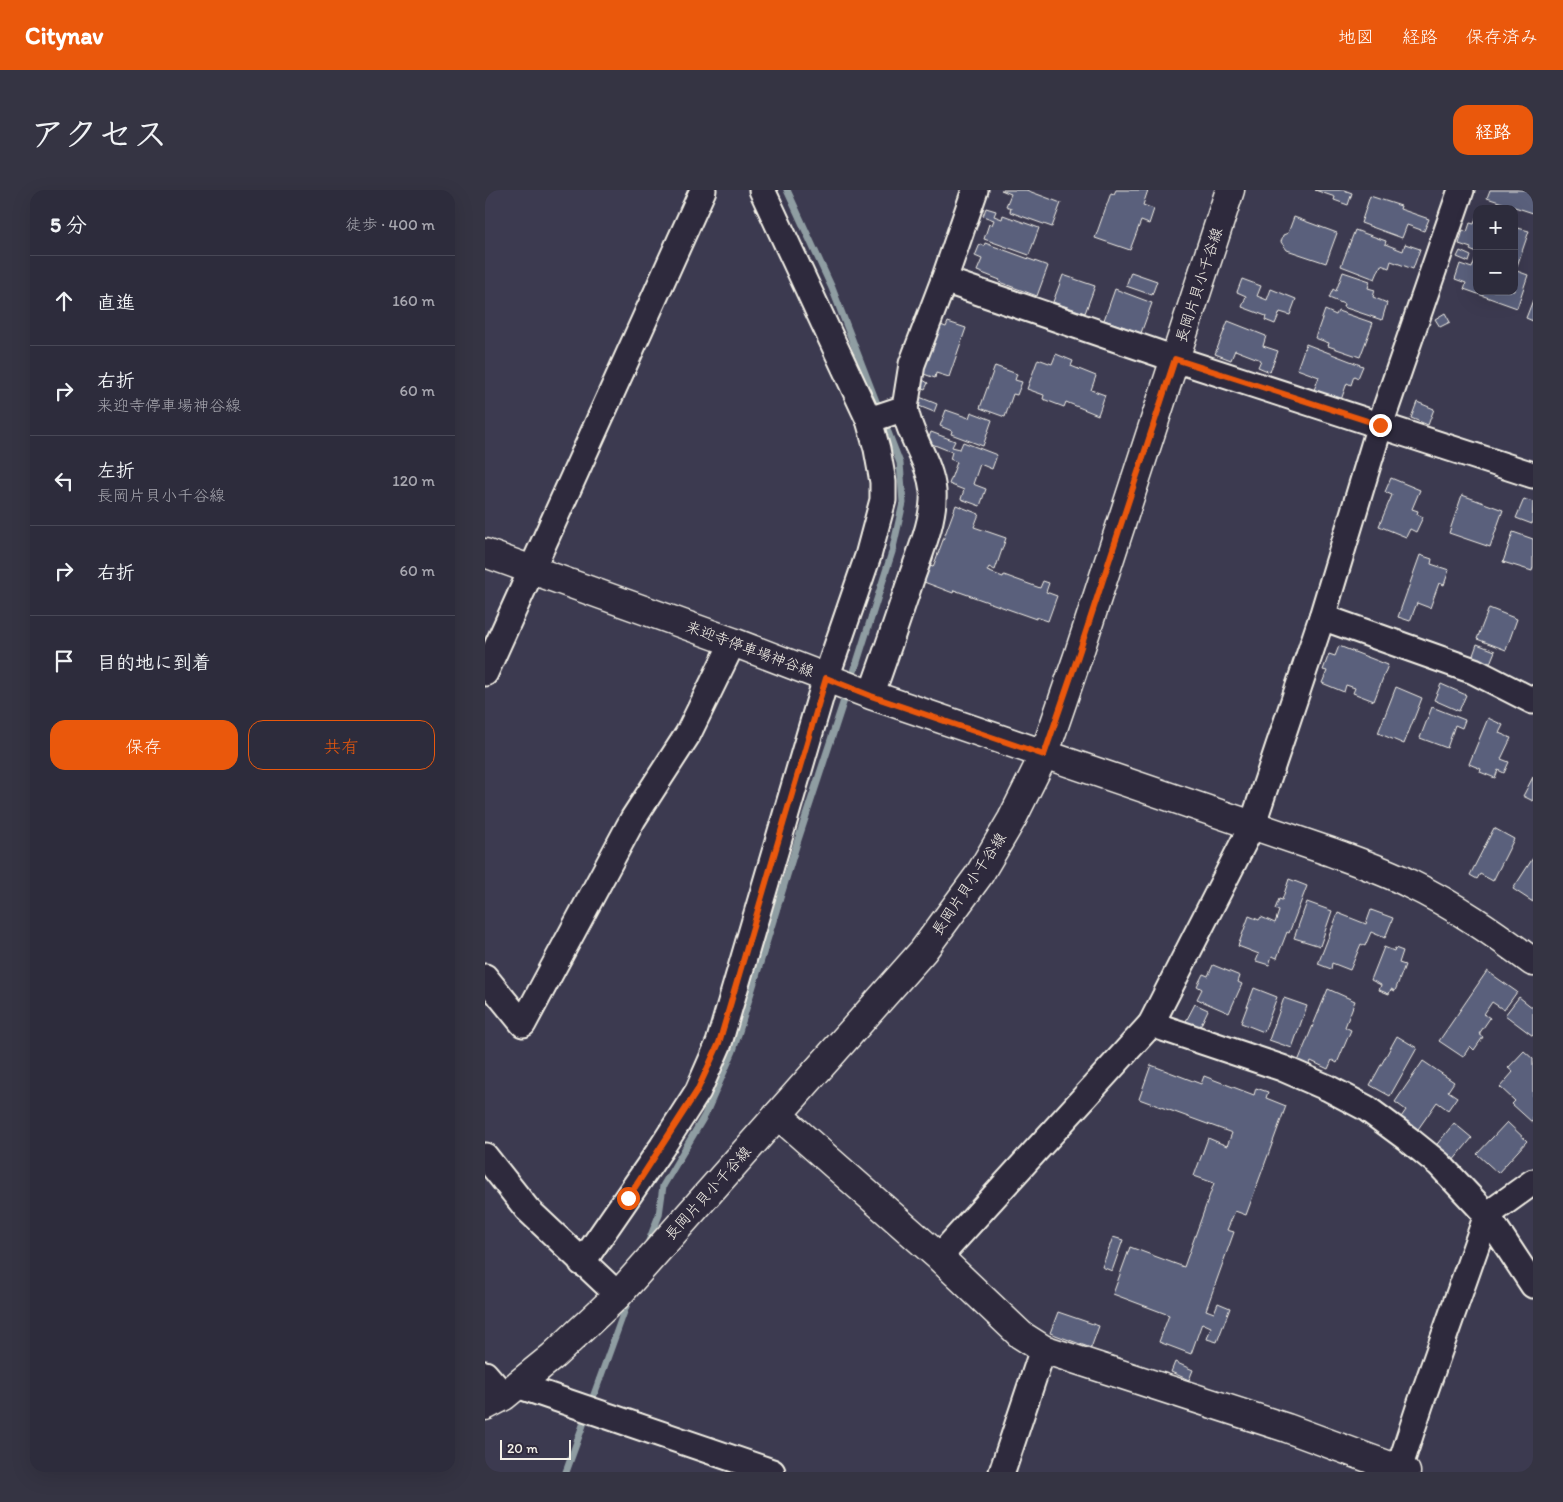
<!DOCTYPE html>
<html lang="ja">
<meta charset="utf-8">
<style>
body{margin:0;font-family:Itim,"Klee One",sans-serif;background:#353443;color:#f1f3f6}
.controls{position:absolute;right:15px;top:15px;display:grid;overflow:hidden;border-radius:10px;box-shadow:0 5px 20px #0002}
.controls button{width:45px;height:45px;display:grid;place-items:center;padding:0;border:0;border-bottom:1px solid #484856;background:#2d2c3c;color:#f1f3f6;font:25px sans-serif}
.scale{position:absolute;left:15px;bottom:12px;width:71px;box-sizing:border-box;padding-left:5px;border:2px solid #f4f1e8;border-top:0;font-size:14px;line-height:18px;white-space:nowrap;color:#f4f1e8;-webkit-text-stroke:4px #2f2a3d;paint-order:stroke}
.stop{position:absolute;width:15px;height:15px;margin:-11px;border:4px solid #ea580c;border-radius:50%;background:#fff}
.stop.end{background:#ea580c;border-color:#fff;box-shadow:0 1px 5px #0008}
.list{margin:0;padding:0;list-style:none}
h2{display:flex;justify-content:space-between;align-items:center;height:65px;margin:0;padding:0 20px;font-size:21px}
h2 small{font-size:16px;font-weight:400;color:#a7a7af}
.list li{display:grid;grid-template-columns:32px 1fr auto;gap:15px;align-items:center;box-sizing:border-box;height:90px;padding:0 20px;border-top:1px solid #484856}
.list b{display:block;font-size:19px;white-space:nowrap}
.list p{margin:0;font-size:16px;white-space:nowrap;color:#a7a7af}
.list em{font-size:16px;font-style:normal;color:#a7a7af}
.actions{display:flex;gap:10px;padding:15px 20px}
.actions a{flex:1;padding:11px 0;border:1px solid #ea580c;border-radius:15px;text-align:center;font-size:18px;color:#ea580c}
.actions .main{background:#ea580c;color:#fff}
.icon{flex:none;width:28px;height:28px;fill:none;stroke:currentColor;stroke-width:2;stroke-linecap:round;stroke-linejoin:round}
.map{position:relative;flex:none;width:1048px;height:1282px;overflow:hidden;border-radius:15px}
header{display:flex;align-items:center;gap:30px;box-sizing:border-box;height:70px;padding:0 25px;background:#ea580c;color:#fff}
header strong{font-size:24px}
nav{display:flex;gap:28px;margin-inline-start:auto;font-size:18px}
.intro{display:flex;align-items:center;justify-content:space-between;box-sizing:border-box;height:120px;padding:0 30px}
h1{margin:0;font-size:35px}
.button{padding:12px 22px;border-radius:15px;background:#ea580c;color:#fff;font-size:18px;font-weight:700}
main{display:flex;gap:30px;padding:0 30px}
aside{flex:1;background:#2d2c3c;border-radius:15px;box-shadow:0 5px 20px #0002}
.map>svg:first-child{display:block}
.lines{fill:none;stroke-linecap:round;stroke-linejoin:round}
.stream{stroke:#8f9da2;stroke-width:7}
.building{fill:#5a607c;stroke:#f4f1e8}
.street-casing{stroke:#f4f1e8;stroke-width:29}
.secondary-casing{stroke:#f4f1e8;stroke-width:31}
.primary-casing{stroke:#f4f1e8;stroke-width:31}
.street{stroke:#2f2a3d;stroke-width:25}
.secondary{stroke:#2f2a3d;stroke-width:28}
.primary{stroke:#2f2a3d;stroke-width:28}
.route{stroke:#ea580c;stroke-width:6}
.labels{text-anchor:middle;stroke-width:4;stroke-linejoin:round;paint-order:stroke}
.street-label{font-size:15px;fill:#f4f1e8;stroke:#2f2a3d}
</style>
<header>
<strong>Citynav</strong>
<nav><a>地図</a><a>経路</a><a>保存済み</a></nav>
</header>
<div class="intro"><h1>アクセス</h1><a class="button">経路</a></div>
<main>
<aside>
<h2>5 分<small>徒歩 · 400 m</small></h2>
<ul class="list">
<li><svg class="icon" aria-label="ahead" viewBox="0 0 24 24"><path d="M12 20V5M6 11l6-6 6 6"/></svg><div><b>直進</b></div><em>160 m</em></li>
<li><svg class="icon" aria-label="right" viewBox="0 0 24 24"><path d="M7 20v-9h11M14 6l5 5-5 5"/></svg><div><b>右折</b><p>来迎寺停車場神谷線</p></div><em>60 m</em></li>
<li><svg class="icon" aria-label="left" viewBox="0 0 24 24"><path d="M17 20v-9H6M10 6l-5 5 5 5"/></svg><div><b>左折</b><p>長岡片貝小千谷線</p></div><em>120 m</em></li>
<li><svg class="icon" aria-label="right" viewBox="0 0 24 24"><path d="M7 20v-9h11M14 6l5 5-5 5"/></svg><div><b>右折</b></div><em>60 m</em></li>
<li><svg class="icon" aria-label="arrive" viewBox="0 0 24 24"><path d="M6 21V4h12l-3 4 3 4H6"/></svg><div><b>目的地に到着</b></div></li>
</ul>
<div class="actions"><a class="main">保存</a><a>共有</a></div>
</aside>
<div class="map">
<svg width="1048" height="1282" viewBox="0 0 1048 1282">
<rect width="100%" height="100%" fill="#3c3a50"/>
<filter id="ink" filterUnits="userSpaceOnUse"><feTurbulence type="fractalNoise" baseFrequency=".02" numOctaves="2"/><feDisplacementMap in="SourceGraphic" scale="10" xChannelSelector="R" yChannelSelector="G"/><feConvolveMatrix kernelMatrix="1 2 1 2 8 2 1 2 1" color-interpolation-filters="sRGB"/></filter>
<g filter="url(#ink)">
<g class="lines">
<!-- stream -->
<g class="stream">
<polyline points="302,0 347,98 415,273 418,313 407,362 366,491"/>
<polyline points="162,1056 174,1025 178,996 220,925 248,861 311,656 362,501"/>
<polyline points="81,1282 144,1108"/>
</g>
</g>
<!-- building -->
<g class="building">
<polygon points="516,0 541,0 576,13 567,37 525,22 526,18 521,16 526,4"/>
<polygon points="631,0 663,0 658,15 669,19 664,34 656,31 645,60 610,48 626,3 629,4"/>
<polygon points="830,0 859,0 867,3 863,15 849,10 850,7"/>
<polygon points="1005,0 1048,0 1048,23 1002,8"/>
<polygon points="885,6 916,16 915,19 944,29 939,41 922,35 917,48 876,33"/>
<polygon points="501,18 511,21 509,26 517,29 518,25 554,38 544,65 499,49 504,34 507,35 509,30 498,26"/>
<polygon points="992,26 992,63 985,60 986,58 974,54 978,40 982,42 985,33 989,34"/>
<polygon points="809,27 852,43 841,73 802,60 796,52 798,45 803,43"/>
<polygon points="1029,37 1044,41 1032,76 1029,75"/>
<polygon points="870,40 901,51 900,54 918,61 920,54 935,59 928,79 906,71 904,78 896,75 890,89 856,76"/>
<polygon points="500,53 563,76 552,106 514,92 515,90 492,81 497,69 490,66 495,54 499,56"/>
<polygon points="975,61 986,66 984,72 972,67"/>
<polygon points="991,67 992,101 1029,101 1029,80 1043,85 1032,118 979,99 981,93 970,89 975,74 987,78"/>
<polygon points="646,82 672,91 667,105 641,96"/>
<polygon points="858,82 885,91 883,98 890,100 888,107 902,113 897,130 858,117 859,114 844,108 848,99 851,101"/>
<polygon points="578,85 610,96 600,123 568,112"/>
<polygon points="757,89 776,96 772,106 782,110 786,99 811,109 805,125 795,122 790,134 780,130 781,126 757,117 761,106 752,102"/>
<polygon points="630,99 667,113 656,143 619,130"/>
<polygon points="1048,110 1048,131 1041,128"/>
<polygon points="840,120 851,125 853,121 888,133 875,167 843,156 844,153 830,148"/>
<polygon points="960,123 965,132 955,137 950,129"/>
<polygon points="743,131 781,146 778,156 793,161 785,182 773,177 776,170 750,160 746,170 730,164"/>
<polygon points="463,132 481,138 464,187 451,183 450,188 436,183 453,134 461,137"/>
<polygon points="821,154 878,176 873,188 869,186 866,195 862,193 856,210 829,200 834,187 812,179"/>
<polygon points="571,164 588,171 586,176 611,186 606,200 620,205 613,225 581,212 579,217 558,209 559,205 542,199 553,169 567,174"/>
<polygon points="510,176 532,184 530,190 537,192 532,205 528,204 520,227 495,218"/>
<polygon points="438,190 443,193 440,199 435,197"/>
<polygon points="432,206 452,214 449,222 429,214"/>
<polygon points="932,212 949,219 943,235 926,228"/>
<polygon points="461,220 484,228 486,222 507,230 498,256 466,244 467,241 455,236"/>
<polygon points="446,242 470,251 467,257 475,259 478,252 512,265 507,279 495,274 488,294 501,299 495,316 476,309 479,300 464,294 472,272 465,269 467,262 442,252"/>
<polygon points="906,288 935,300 927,319 933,321 932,324 938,327 931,342 925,339 921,347 894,336 907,305 900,302"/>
<polygon points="977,305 1018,320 1005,357 964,343"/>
<polygon points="1039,309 1048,312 1047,334 1031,328"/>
<polygon points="471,315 494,324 489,337 521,348 510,380 504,377 502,381 518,387 519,385 555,398 558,391 564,393 561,402 572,406 563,431 551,427 551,429 469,400 468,403 439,392 445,376 448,377"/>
<polygon points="1028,342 1048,349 1048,377 1047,381 1018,372"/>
<polygon points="935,365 947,369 946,374 964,380 959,395 954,393 945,418 932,413 925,431 913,427"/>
<polygon points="1004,418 1032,429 1021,460 992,449"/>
<polygon points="992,454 1010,461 1003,478 986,471"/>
<polygon points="854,456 903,475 889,511 868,503 870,498 861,495 859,502 837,493 842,481 838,480 844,464 850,466"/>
<polygon points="956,494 981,505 974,521 949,510"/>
<polygon points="911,497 937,508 919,554 893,543"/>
<polygon points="947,517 980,530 977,538 970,535 962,558 935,548"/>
<polygon points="1003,528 1018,535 1014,543 1026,548 1016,569 1024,572 1019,583 1013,580 1010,588 995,582 996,579 984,574"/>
<polygon points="1048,587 1048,611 1038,606"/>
<polygon points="1009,638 1029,649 1008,691 995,684 992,689 985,685"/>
<polygon points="1048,668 1048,712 1028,699"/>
<polygon points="804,689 822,696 804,743 802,742 792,768 787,766 784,775 771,771 774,764 753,756 764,726 774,730 776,727 790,733 794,721 790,719 794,709 797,710"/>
<polygon points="822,712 847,721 835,756 809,748"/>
<polygon points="886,720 908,728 900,748 886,742 880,756 876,754 865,780 847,773 846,779 833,774 853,723 881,734"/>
<polygon points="899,757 909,761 910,758 918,761 914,773 920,775 910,801 906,799 904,804 894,800 896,795 886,790"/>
<polygon points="728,775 755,786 753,792 757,794 744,823 712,809 717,799 712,796 718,784 723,786"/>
<polygon points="1002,781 1032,802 1019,820 1007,812 999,824 1005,828 994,844 998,847 989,860 985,856 978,867 954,851"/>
<polygon points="769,798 792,807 779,842 756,833"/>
<polygon points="843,799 870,811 860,837 866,840 852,873 847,870 843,879 826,871 823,878 812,874"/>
<polygon points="1034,807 1048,818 1048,846 1020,825"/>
<polygon points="799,808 822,816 807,858 784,850"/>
<polygon points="710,814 723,820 714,839 700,833"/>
<polygon points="912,846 932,858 905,906 885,895"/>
<polygon points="1039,861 1048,869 1048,933 1027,914 1030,911 1015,897 1028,882 1023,878"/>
<polygon points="938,871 969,892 963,901 972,907 963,920 952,912 931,942 914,930 921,920 910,912"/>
<polygon points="666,875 716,894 719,886 769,905 771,898 783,902 781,908 801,916 761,1025 750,1021 742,1040 749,1042 721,1120 729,1123 733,1113 745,1118 732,1152 722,1149 726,1137 717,1133 706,1164 674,1152 684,1125 628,1104 645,1057 699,1077 729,993 709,986 723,948 742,956 747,943 654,909"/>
<polygon points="1022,932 1042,951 1013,983 992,964"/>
<polygon points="969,933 987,948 967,972 949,958"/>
<polygon points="628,1047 638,1050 627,1081 617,1077"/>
<polygon points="573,1122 614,1136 606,1158 565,1143"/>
<polygon points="690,1172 708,1180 704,1190 686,1182"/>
</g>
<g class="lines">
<!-- street casing -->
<g class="street-casing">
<g id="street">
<polyline points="459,90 690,169 1048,285"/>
<polyline points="384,230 420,218 427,174 459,90 490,0"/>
<polyline points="837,427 989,481 1048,511"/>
<polyline points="0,483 218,0"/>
<path d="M386 505C400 467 413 428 426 389 435 363 450 328 448 301 445 271 424 247 420 218"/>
<polyline points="0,787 38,834 148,629 203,544 248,452"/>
<polyline points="666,834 797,878 843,898 881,918 923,949 954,974 1002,1025 1048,1095"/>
<polyline points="0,966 42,1019 133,1105"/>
<polyline points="454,1067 666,834 767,636 837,427 895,235 976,0"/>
<polyline points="97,1073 177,957 213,901 234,853 341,488 383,366 398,310 398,292 392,259 384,230 277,0"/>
<polyline points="0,1184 19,1206"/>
<polyline points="32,1195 287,1282"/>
<polyline points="517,1282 558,1159"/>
<polyline points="913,1282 935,1215 1002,1025 1048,992"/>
</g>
</g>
<!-- secondary casing -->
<g class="secondary-casing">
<g id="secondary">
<path d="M0 363 248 452 386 505 846 662C873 672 900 681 925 694 969 715 1009 743 1048 772"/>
<polyline points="293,925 454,1067 536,1145 558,1159 802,1238 921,1282"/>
</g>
</g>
<!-- primary casing -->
<g class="primary-casing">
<polyline id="primary" points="0,1216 19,1206 68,1166 133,1105 438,761 494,685 527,629 559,565 593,466 745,0"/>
</g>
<!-- street -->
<use href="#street" class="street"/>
<!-- secondary -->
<use href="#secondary" class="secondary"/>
<!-- primary -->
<use href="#primary" class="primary"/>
</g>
</g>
<g class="lines" filter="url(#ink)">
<!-- route -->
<polyline class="route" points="143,1008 212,901 234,853 341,488 386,506 559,565 593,466 690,169 895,235"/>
</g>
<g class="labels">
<!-- street labels -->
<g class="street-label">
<text transform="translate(714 95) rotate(-72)" y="5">長岡片貝小千谷線</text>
<text transform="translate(265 459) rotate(20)" y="5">来迎寺停車場神谷線</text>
<text transform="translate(484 694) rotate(-56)" y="5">長岡片貝小千谷線</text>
<text transform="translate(223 1003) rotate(-48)" y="5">長岡片貝小千谷線</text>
</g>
</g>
</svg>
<div class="controls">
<button>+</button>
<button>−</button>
</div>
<div class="scale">20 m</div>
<div class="stop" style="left:143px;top:1008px"></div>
<div class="stop end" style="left:895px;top:235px"></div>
</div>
</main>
